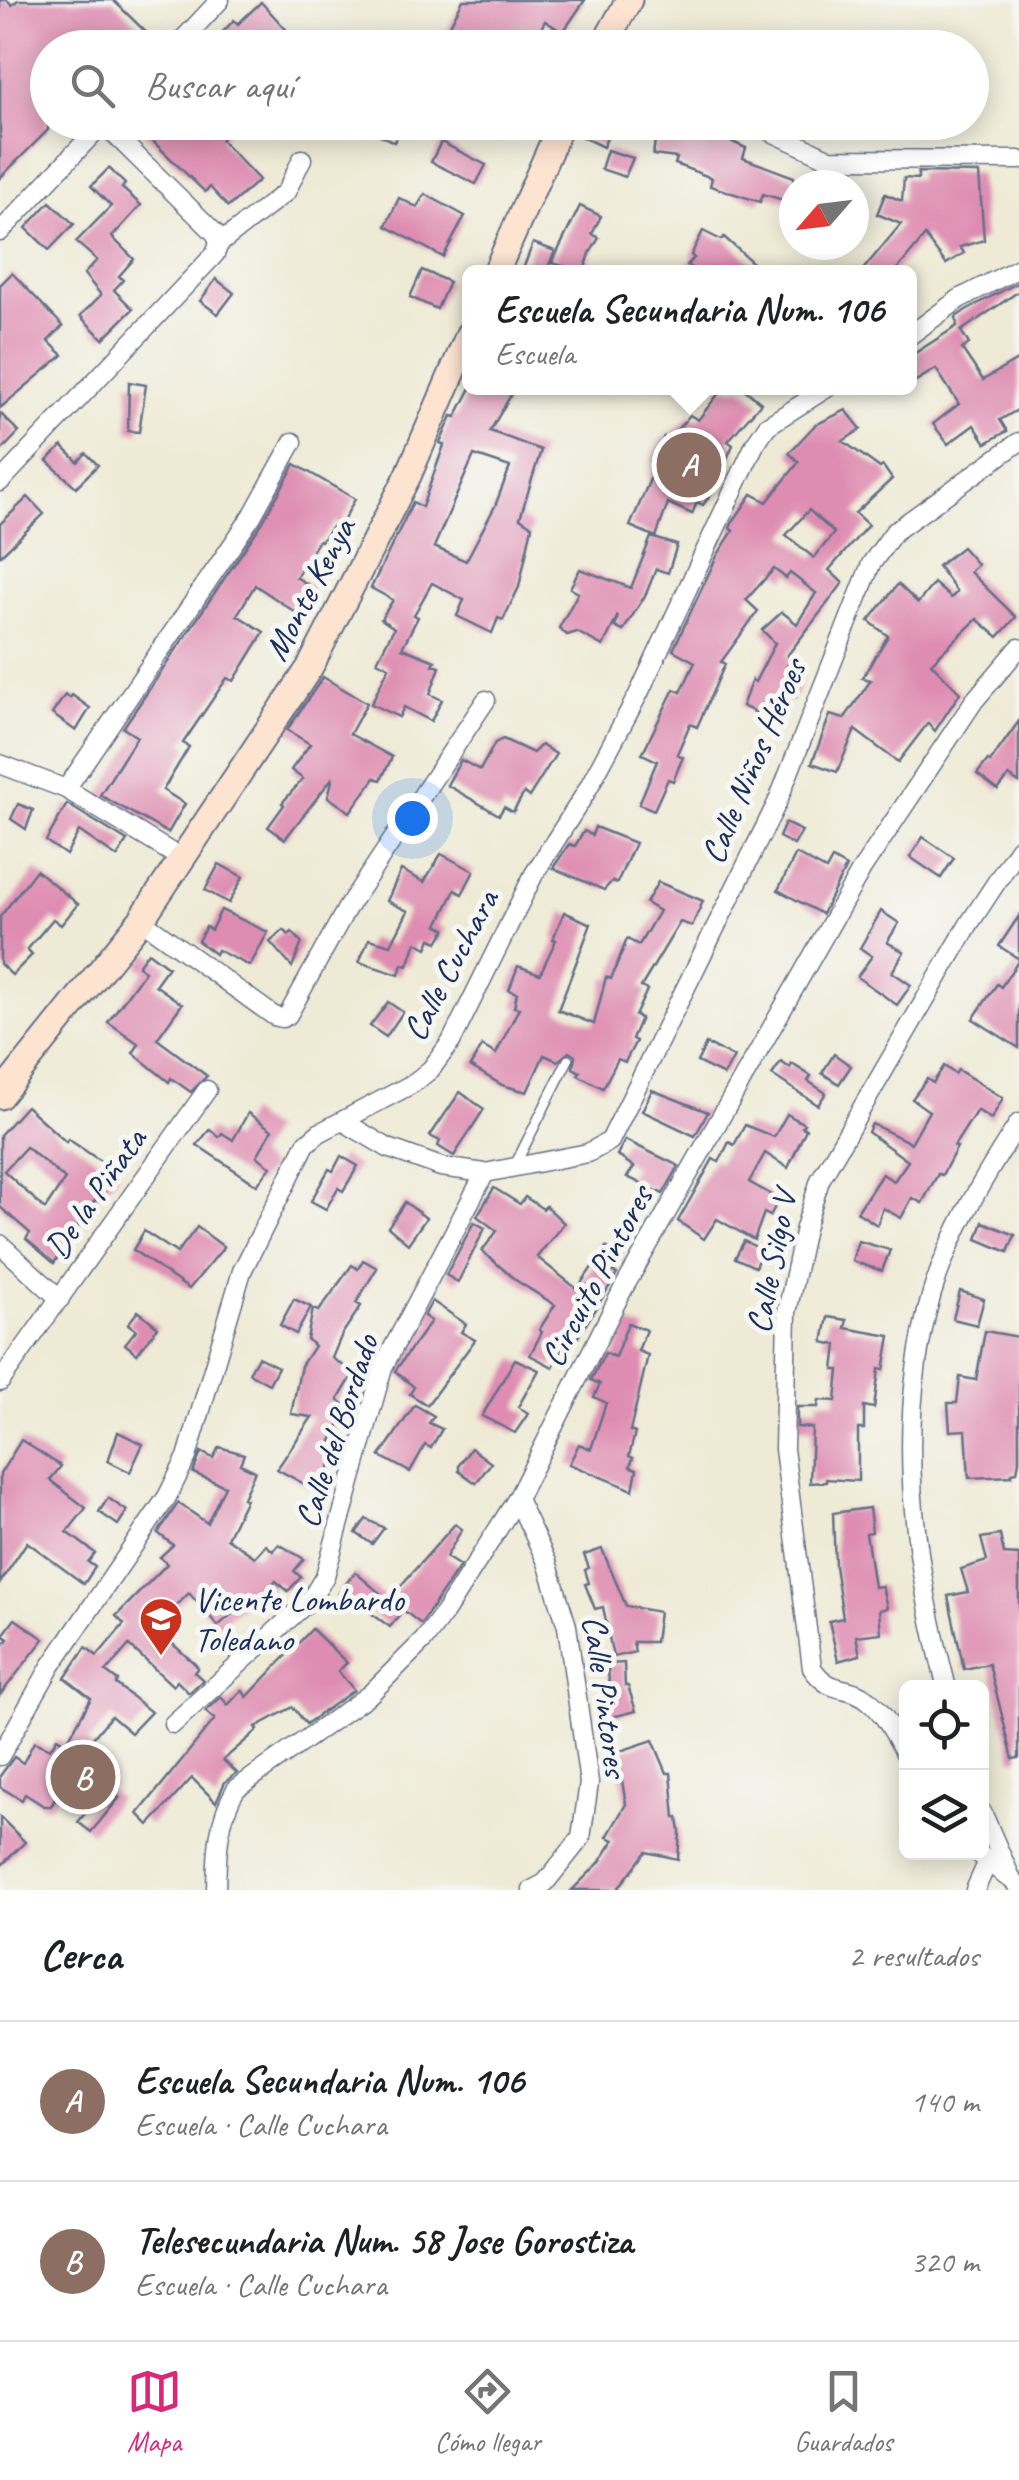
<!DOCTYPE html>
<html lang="es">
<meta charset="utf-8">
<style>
body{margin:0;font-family:Caveat,sans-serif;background:#f6f6f6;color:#202124}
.controls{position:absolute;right:30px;bottom:30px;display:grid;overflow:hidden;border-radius:15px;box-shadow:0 5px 25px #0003}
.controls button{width:90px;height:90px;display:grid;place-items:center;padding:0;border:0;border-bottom:2px solid #e0e0e0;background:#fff;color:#202124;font:50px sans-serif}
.compass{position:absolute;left:779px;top:170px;width:90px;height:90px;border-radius:50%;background:#fff;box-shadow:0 5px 25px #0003;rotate:242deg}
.you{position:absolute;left:412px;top:818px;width:35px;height:35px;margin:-25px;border:8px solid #fff;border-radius:50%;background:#1a73e8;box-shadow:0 0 0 15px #1a73e833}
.badge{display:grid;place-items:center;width:65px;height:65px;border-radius:50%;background:#db2777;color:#fff;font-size:32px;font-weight:700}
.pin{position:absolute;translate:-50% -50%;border:5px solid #fff;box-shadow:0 2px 10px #0006}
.popup{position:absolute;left:462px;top:265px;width:455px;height:130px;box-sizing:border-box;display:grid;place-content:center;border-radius:15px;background:#fff;filter:drop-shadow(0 2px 8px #0005);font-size:32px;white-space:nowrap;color:#757577}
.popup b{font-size:38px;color:#202124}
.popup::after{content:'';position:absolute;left:50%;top:100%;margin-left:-20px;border:20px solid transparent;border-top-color:#fff}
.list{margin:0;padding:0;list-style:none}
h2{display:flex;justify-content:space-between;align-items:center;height:130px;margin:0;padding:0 40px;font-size:42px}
h2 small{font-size:32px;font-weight:400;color:#757577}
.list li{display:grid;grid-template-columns:65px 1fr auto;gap:30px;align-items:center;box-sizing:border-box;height:160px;padding:0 40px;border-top:2px solid #e0e0e0}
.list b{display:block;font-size:38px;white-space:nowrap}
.list p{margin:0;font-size:32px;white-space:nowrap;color:#757577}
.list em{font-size:32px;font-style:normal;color:#757577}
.icon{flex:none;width:55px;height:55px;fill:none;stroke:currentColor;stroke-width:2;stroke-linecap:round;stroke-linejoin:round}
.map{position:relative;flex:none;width:1019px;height:1890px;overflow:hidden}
.search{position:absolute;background:#fff;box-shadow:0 5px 25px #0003;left:30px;right:30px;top:30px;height:110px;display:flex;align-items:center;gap:25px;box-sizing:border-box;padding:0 35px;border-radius:55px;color:#757577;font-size:38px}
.sheet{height:450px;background:#fff}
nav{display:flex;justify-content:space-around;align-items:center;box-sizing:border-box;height:140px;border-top:2px solid #e0e0e0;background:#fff;font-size:28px;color:#757577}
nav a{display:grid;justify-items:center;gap:5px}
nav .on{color:#db2777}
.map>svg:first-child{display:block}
.building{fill:#de8cb1;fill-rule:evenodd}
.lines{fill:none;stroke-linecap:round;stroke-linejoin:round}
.service-casing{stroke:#657088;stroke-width:12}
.minor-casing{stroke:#657088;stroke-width:21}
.secondary-casing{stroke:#657088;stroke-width:29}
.service{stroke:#fff;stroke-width:9}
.minor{stroke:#fff;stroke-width:18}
.secondary{stroke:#fde4d1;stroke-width:25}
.labels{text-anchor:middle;stroke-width:10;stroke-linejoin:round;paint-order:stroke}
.street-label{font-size:35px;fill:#1b2f5e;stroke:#f6f6f2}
.poi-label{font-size:35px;fill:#1b2f5e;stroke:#f6f6f2;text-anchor:start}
</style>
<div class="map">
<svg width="1019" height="1890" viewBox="0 0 1019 1890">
<rect width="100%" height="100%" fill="#f6f6f2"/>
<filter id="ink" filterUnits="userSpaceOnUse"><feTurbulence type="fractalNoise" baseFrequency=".01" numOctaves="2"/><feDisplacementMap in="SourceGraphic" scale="20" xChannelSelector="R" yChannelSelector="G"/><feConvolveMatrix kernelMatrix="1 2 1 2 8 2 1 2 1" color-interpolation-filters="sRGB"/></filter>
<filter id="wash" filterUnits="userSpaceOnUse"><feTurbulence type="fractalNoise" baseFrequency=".0048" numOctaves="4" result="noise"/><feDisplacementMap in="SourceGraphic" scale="40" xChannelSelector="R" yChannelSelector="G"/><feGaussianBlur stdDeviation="2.25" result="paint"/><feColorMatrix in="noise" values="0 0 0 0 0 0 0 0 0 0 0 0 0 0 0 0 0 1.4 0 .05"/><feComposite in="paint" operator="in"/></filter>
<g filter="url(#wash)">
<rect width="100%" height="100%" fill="#eeead5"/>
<g id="blocks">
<!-- building -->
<g class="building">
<polygon points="0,0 7,0 12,5 18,0 113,0 151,37 141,48 48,48 48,130 0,178"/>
<polygon points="463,0 585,0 563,32 545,21 530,48 438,48"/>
<polygon points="261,2 291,35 277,48 235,48 221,34 234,20 238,24"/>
<polygon points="133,122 234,122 221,140 259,180 228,207 210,187 205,192"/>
<polygon points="355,122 406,122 394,142"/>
<polygon points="586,122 614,122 603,147 580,136"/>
<polygon points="657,126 699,133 701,128 746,148 743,158 794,177 790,202 763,194 760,202 710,186 712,178 675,164 677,158 653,155"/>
<polygon points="441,142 486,165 476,184 431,162"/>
<polygon points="607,150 633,158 625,177 601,169"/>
<polygon points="109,168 125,184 122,188 141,205 112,237 134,259 119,276 123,280 114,290 133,309 103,339 80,316 101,295 84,274 97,260 76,242 111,206 91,186"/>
<polygon points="918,172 979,173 984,240 960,247 964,253 946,264 925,236 895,272 861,272 901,224 877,214 885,194 902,201 904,178 918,179"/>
<polygon points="425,194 465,216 443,257 386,226 399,198 417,207"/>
<polygon points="50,202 74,224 49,250 26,228"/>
<polygon points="580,206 601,216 592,234 599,238 590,253 584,272 552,263"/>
<polygon points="703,231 721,240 724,237 752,262 743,272 695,272 687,265 694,258 691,255"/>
<polygon points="533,243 555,251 546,272 523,269"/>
<polygon points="422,270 449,282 437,309 410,297"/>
<polygon points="12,273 63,326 48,341 63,355 0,408 0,285"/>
<polygon points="216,279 234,293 218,314 200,301"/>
<polygon points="1019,282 1019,291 961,331 969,344 962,349 983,380 1019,359 1019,409 1000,420 1007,431 986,443 974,425 948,444 933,424 959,404 936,369 909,385 909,357 957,326 956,317 966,310"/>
<polygon points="129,382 146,385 139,432 128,431"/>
<path d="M471 388H515L490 431 541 450 520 518 532 526 519 587 503 620 498 618 492 633 457 616 464 600 432 583 414 615 418 617 402 648 435 661 433 665 440 667 430 694 442 700 431 721 404 707 399 717 371 704 389 667 377 661 394 628 381 619 393 600 371 588 413 502 422 507 444 445 440 443 452 416 456 417ZM474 455 510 467 495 506 466 561 434 547Z"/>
<polygon points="723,388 743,388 761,403 728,441 733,445 711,494 703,505 697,502 692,514 668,503 656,537 630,526 657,463 652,461 664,437 668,440 690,415 698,420"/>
<path d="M846 410 861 429 843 441 880 468 883 466 892 479 855 513 868 525 829 570 843 583 787 656 792 659 786 667 801 680 796 697 790 694 778 723 742 706 752 680 755 682 775 643 762 630 782 612 797 624 816 593 790 573 786 578 774 569 746 600 758 611 721 662 725 664 697 727 690 724 677 754 683 757 673 781 668 779 654 810 639 804 657 761 642 754 674 689 681 692 695 662 673 650 717 556 733 531 730 528 732 523 752 494 767 502 799 462 789 453 815 425ZM809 510 834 533 814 558 786 535Z"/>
<polygon points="0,413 19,432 0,452"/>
<polygon points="62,446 78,462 86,453 98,465 76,487 47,461"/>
<polygon points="295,464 355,499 341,525 336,522 321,541 319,540 296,577 313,588 298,614 255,585 237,615 264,632 234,681 227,678 183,743 189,747 163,790 185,804 168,833 100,795 137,737 123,728 262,523"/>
<polygon points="28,497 44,514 0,556 0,524"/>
<polygon points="651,537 677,545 668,573 656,569 646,594 623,631 615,627 618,615 603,646 577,632 567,635 559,628 578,593 570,588 580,569 631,588"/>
<polygon points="962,547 977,564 970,572 1016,617 998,637 977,619 931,663 960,693 935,731 928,723 898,762 855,730 837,772 812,763 830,715 844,719 871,680 862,678 888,636 869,621 898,584 918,603 934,583 951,598 957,592 938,566"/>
<polygon points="323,677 367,703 350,734 392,757 381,780 375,778 350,812 328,797 333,777 285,839 268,827 284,805 282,803 303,779 291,770 310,744 287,730"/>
<polygon points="65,695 70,698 72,695 90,708 76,731 52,714"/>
<polygon points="1019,721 1019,783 1009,776 998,790 977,774 988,760 990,762"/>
<polygon points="503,739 533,753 541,745 556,754 529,797 524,793 513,812 504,807 499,815 447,785 461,760 480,770 495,743"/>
<polygon points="18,804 33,810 26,829 11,819"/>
<polygon points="67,804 127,841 117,857 79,831 66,855 46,841"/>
<polygon points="785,823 802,831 794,845 779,837"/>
<polygon points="595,827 635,843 617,883 612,881 604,890 553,868 569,844 575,846 584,831 592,835"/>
<polygon points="923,837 954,858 941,878 910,857"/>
<polygon points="441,854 474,871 462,894 455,890 438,925 446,929 438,942 431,939 427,948 416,942 408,966 402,964 399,975 359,962 369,939 391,945 408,911 387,901 401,870 424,882"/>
<polygon points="796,854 826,870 832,859 846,867 822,914 778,890"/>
<polygon points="219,864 243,877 229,903 205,890"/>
<polygon points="36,870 78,904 61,925 53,919 27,950 32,955 12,975 0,964 0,917"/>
<polygon points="658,882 703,901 692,926 680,922 641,987 647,990 635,1016 641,1018 632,1039 636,1041 625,1062 618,1059 603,1088 578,1075 580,1072 573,1068 575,1056 569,1052 558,1061 544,1055 527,1092 502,1085 470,1066 482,1046 496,1054 519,1008 514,1007 517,993 509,990 518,966 540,974 556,940 553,939 564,912 591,924 558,1010 594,1024 606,977 611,979 627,939 639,945 659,911 646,903"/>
<polygon points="221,910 268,932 250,966 217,950 215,954 198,941 206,927 211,930"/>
<polygon points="881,911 899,923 887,942 904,952 892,972 911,985 897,1005 857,977 872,956 860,948"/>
<polygon points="1019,916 1019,959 999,946"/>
<polygon points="284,930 289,935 292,932 302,943 292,967 270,942"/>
<polygon points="148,952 168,967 155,985 182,1004 157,1039 207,1076 191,1092 171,1078 169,1082 133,1053 139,1044 108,1022 145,971 138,966"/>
<polygon points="1019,960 1019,1048 973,1019 997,984 1001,987"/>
<polygon points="388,1002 403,1012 386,1037 370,1026"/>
<polygon points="706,1044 734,1057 724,1075 697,1062"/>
<polygon points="834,1054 851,1066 839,1084 822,1073"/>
<polygon points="781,1062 790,1068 792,1064 811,1076 808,1081 826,1093 818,1105 772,1075"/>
<polygon points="944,1066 955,1074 958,1070 1003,1098 991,1119 977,1110 954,1146 957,1147 942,1175 938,1174 922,1203 912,1198 901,1218 883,1208 877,1225 857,1212 882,1174 894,1181 908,1161 868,1132 872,1124 911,1143 929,1111 912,1099 927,1079 933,1083"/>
<polygon points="652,1090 708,1112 695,1136 642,1111"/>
<polygon points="460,1092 484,1109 454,1156 438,1146 440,1141 430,1136"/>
<path d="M26 1106 66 1142 68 1139 118 1173 90 1207 54 1263 26 1239 30 1233 0 1207V1135ZM26 1147 65 1179 45 1209 4 1171Z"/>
<polygon points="248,1113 272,1130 257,1156 271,1167 257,1185 197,1145 210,1129 219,1137 222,1133 233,1140"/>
<polygon points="787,1114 804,1124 802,1127 806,1129 788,1168 765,1153 749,1182 779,1199 770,1216 764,1213 754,1240 717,1219 704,1239 678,1221 713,1159 719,1162 729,1142 734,1145 745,1125 774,1137"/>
<polygon points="625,1140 679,1166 663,1194 627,1177 634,1167 617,1155"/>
<polygon points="341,1156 358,1166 343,1191 338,1188 326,1209 311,1201 329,1169 333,1171"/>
<polygon points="494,1188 520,1204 525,1197 543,1209 546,1206 564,1223 537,1257 577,1289 606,1247 623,1258 613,1272 617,1274 570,1350 564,1346 553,1367 530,1355 542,1332 539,1330 555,1305 517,1281 482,1251 497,1231 477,1216"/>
<polygon points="405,1202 426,1218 408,1244 388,1227"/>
<polygon points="474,1222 485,1228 458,1282 446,1275"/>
<polygon points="983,1222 1015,1235 1008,1252 977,1239"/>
<polygon points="197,1227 224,1247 189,1289 133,1250 144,1231 177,1253"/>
<polygon points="744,1241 762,1250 755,1267 735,1258"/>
<polygon points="858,1241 890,1250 882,1271 852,1261"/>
<polygon points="363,1260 377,1268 356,1303 361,1306 342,1334 332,1358 354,1373 338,1400 348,1407 331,1441 341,1445 317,1491 277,1469 312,1417 291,1414 301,1366 314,1346 307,1339 313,1309 319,1311 352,1265 358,1269"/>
<polygon points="960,1291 984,1299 977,1325 953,1319"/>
<polygon points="294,1299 311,1307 296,1334 280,1325"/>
<polygon points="432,1301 466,1324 461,1332 475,1340 427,1405 410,1394 414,1387 395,1371 431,1321 424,1316"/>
<polygon points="138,1311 158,1327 137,1354 125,1344 136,1330 128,1324"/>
<polygon points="828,1317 847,1320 845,1328 890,1336 884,1370 879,1369 874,1408 864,1406 864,1429 858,1429 858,1481 826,1479 826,1482 810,1483 812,1428 797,1427 797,1407 818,1407 819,1400 836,1401 839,1370 834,1370 837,1345 823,1342"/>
<polygon points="628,1323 646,1330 638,1351 648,1355 630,1431 635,1433 629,1456 633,1458 630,1467 637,1469 633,1490 569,1464 579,1444 591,1449 606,1403 594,1397 600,1384 591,1380 605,1353 615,1357"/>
<polygon points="985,1331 1019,1337 1019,1461 1017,1472 1012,1473 1012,1476 969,1478 966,1430 950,1431 948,1403 957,1403 960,1377 976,1380"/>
<polygon points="258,1357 278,1367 269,1384 249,1373"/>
<polygon points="515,1359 539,1370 518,1407 528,1414 515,1433 482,1416"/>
<polygon points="415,1405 434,1416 429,1423 442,1429 431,1448 425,1445 410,1472 380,1456"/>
<polygon points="118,1432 143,1444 130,1472 108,1461"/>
<polygon points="21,1440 61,1466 50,1480 86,1508 67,1532 95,1553 88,1562 95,1567 84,1584 27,1542 0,1583 0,1474"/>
<polygon points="219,1447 244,1454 240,1464 255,1471 243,1498 246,1499 227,1538 255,1557 266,1545 273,1551 279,1544 304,1559 294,1571 301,1577 288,1591 276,1581 258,1602 251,1597 218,1626 189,1593 160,1622 162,1624 157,1630 194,1663 198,1668 194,1672 203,1680 189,1693 177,1681 173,1686 129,1645 106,1672 118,1681 116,1684 151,1712 131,1733 111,1716 88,1744 93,1748 79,1769 119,1798 91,1832 78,1822 96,1800 67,1780 51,1806 44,1806 25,1794 22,1800 0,1787 0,1776 14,1757 23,1763 34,1742 50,1749 57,1738 66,1744 91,1698 65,1678 86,1647 97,1656 124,1624 116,1616 167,1564 160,1557 173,1545 158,1533 178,1503 207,1523 225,1486 193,1473 201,1452 213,1458"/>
<polygon points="471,1448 491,1463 476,1483 459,1471 459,1465"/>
<polygon points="108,1498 127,1511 118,1525 99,1512"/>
<polygon points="869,1508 872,1532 866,1533 874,1587 882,1586 887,1608 879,1610 881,1633 856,1636 860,1655 838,1661 829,1621 843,1618 835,1566 833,1513"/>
<polygon points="366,1519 384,1528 372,1544 356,1533"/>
<polygon points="455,1524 462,1529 446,1557 460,1566 421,1624 403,1610 390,1627 353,1600 350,1604 338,1594 355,1572 388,1600"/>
<polygon points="1000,1535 1004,1554 1019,1555 1019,1758 1013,1759 989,1664 964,1669 948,1596 968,1592 961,1569 987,1561 981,1538"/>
<polygon points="602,1549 626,1606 659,1612 655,1642 633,1642 635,1652 613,1657 603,1607 595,1609 585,1584 589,1583 585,1570 589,1568 584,1555"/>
<polygon points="15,1619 44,1639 0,1695 0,1649 8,1639 3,1635"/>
<polygon points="312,1629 347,1663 338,1671 354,1690 306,1724 293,1707 256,1727 258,1730 223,1760 237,1773 225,1782 216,1802 192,1778 149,1825 138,1814 215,1719 206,1711 221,1697 228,1705 242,1690 247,1697"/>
<polygon points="624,1663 625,1686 628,1686 636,1711 608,1718 603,1689 609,1688 608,1664"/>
<polygon points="653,1740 667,1773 671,1773 675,1818 678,1818 680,1832 678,1859 646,1852 617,1890 572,1890 599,1863 614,1840 607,1837 626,1804 617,1752"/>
<polygon points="0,1817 25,1842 0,1867"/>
</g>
</g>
</g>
<g filter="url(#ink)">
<use href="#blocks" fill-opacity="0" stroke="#657088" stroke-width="2.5"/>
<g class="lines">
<!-- service casing -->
<g class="service-casing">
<polyline id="service" points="515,1165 568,1060"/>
</g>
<!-- minor casing -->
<g class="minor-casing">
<g id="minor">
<polyline points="175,48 220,0"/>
<polyline points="750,122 830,159 1019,160"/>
<polyline points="0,232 103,123 216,234 219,244"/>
<polyline points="909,336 959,299 1019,268"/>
<polyline points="0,482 215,254 219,244 286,192 302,159"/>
<polyline points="0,764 66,789 182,859"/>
<polyline points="66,789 252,516 293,442"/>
<polyline points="141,920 274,1016 282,1018 288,1015 347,908 486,700"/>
<polyline points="344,1122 388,1148 441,1167 485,1173 588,1153 610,1141 777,803 871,564 894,532 1019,442"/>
<polyline points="0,1244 60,1299"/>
<polyline points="0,1382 207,1090"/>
<polyline points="517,1499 547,1562 567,1626 589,1783 581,1838 545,1883 532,1890"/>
<path d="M947 1688C913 1559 894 1424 932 1293 950 1233 985 1175 1019 1123"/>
<polyline points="173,1724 311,1599 325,1576 383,1367 485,1173"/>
<path d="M906 1755C896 1737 885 1713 868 1700 847 1683 831 1696 812 1668L784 1449 787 1312 805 1228 820 1180 969 924 1019 848"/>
<polyline points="0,1756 51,1666 167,1497 187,1457 242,1271 306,1144 319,1133 414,1083 431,1069 451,1042 534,874 585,794 639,693 755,444 767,426 827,388"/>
<polyline points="982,1812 1012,1880 1019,1887"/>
<polyline points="977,1852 1007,1877"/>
<path d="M216 1890C217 1853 217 1821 236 1789L370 1694 424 1640 445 1612 517 1499 622 1291 862 869 974 701 1019 648"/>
<polyline points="975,1890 988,1861"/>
</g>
</g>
<!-- secondary casing -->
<g class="secondary-casing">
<g id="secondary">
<polyline points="602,48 629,0"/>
<polyline points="496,272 562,122"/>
<polyline points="0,1096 141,920 310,667 408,476 469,334"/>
</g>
</g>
<!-- service -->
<use href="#service" class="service"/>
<!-- minor -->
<use href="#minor" class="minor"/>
<!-- secondary -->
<use href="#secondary" class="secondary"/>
</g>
</g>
<!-- icons -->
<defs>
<g id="school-pin" transform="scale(2.25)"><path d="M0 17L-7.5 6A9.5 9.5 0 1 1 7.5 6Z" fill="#c8321e" stroke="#f6f6f2"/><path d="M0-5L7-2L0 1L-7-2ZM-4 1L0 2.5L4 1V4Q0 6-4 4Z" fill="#fff"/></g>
</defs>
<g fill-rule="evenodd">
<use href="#school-pin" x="161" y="1619"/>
</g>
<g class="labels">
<!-- street labels -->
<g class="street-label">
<text transform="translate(309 589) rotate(-62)" y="12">Monte Kenya</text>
<text transform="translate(753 761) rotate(-67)" y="12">Calle Niños Héroes</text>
<text transform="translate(450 965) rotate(-62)" y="12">Calle Cuchara</text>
<text transform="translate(95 1193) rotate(-55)" y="12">De la Piñata</text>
<text transform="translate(771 1262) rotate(-79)" y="12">Calle Silgo V</text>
<text transform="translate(596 1276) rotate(-62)" y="12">Circuito Pintores</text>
<text transform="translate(336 1431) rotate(-72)" y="12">Calle del Bordado</text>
<text transform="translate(606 1696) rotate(82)" y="12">Calle Pintores</text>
</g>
<!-- poi labels -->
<g class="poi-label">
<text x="194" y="1611">Vicente Lombardo<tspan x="194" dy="40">Toledano</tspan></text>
</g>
</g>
</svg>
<div class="controls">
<button><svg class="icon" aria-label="locate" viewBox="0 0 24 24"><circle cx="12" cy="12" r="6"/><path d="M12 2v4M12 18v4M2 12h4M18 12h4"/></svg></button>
<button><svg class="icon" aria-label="layers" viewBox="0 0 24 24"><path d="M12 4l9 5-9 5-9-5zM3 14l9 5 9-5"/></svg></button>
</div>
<svg class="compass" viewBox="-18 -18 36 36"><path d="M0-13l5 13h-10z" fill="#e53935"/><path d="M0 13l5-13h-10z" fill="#757577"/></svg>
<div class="you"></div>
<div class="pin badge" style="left:689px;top:465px;background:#8d6e63">A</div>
<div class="popup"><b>Escuela Secundaria Num. 106</b>Escuela</div>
<div class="pin badge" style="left:83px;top:1777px;background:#8d6e63">B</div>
<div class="search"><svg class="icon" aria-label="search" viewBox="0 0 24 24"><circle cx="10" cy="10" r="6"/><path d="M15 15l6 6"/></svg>Buscar aquí</div>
</div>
<section class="sheet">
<h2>Cerca<small>2 resultados</small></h2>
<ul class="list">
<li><span class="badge" style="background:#8d6e63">A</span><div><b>Escuela Secundaria Num. 106</b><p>Escuela · Calle Cuchara</p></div><em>140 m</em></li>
<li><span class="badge" style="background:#8d6e63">B</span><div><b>Telesecundaria Num. 58 Jose Gorostiza</b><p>Escuela · Calle Cuchara</p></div><em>320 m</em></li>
</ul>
</section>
<nav>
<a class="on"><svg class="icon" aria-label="map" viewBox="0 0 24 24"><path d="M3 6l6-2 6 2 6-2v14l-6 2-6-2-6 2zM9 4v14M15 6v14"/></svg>Mapa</a>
<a><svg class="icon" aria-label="directions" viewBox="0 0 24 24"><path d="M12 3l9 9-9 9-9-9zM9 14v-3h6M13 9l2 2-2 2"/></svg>Cómo llegar</a>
<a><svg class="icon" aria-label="saved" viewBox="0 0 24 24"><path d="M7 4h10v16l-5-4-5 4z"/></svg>Guardados</a>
</nav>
